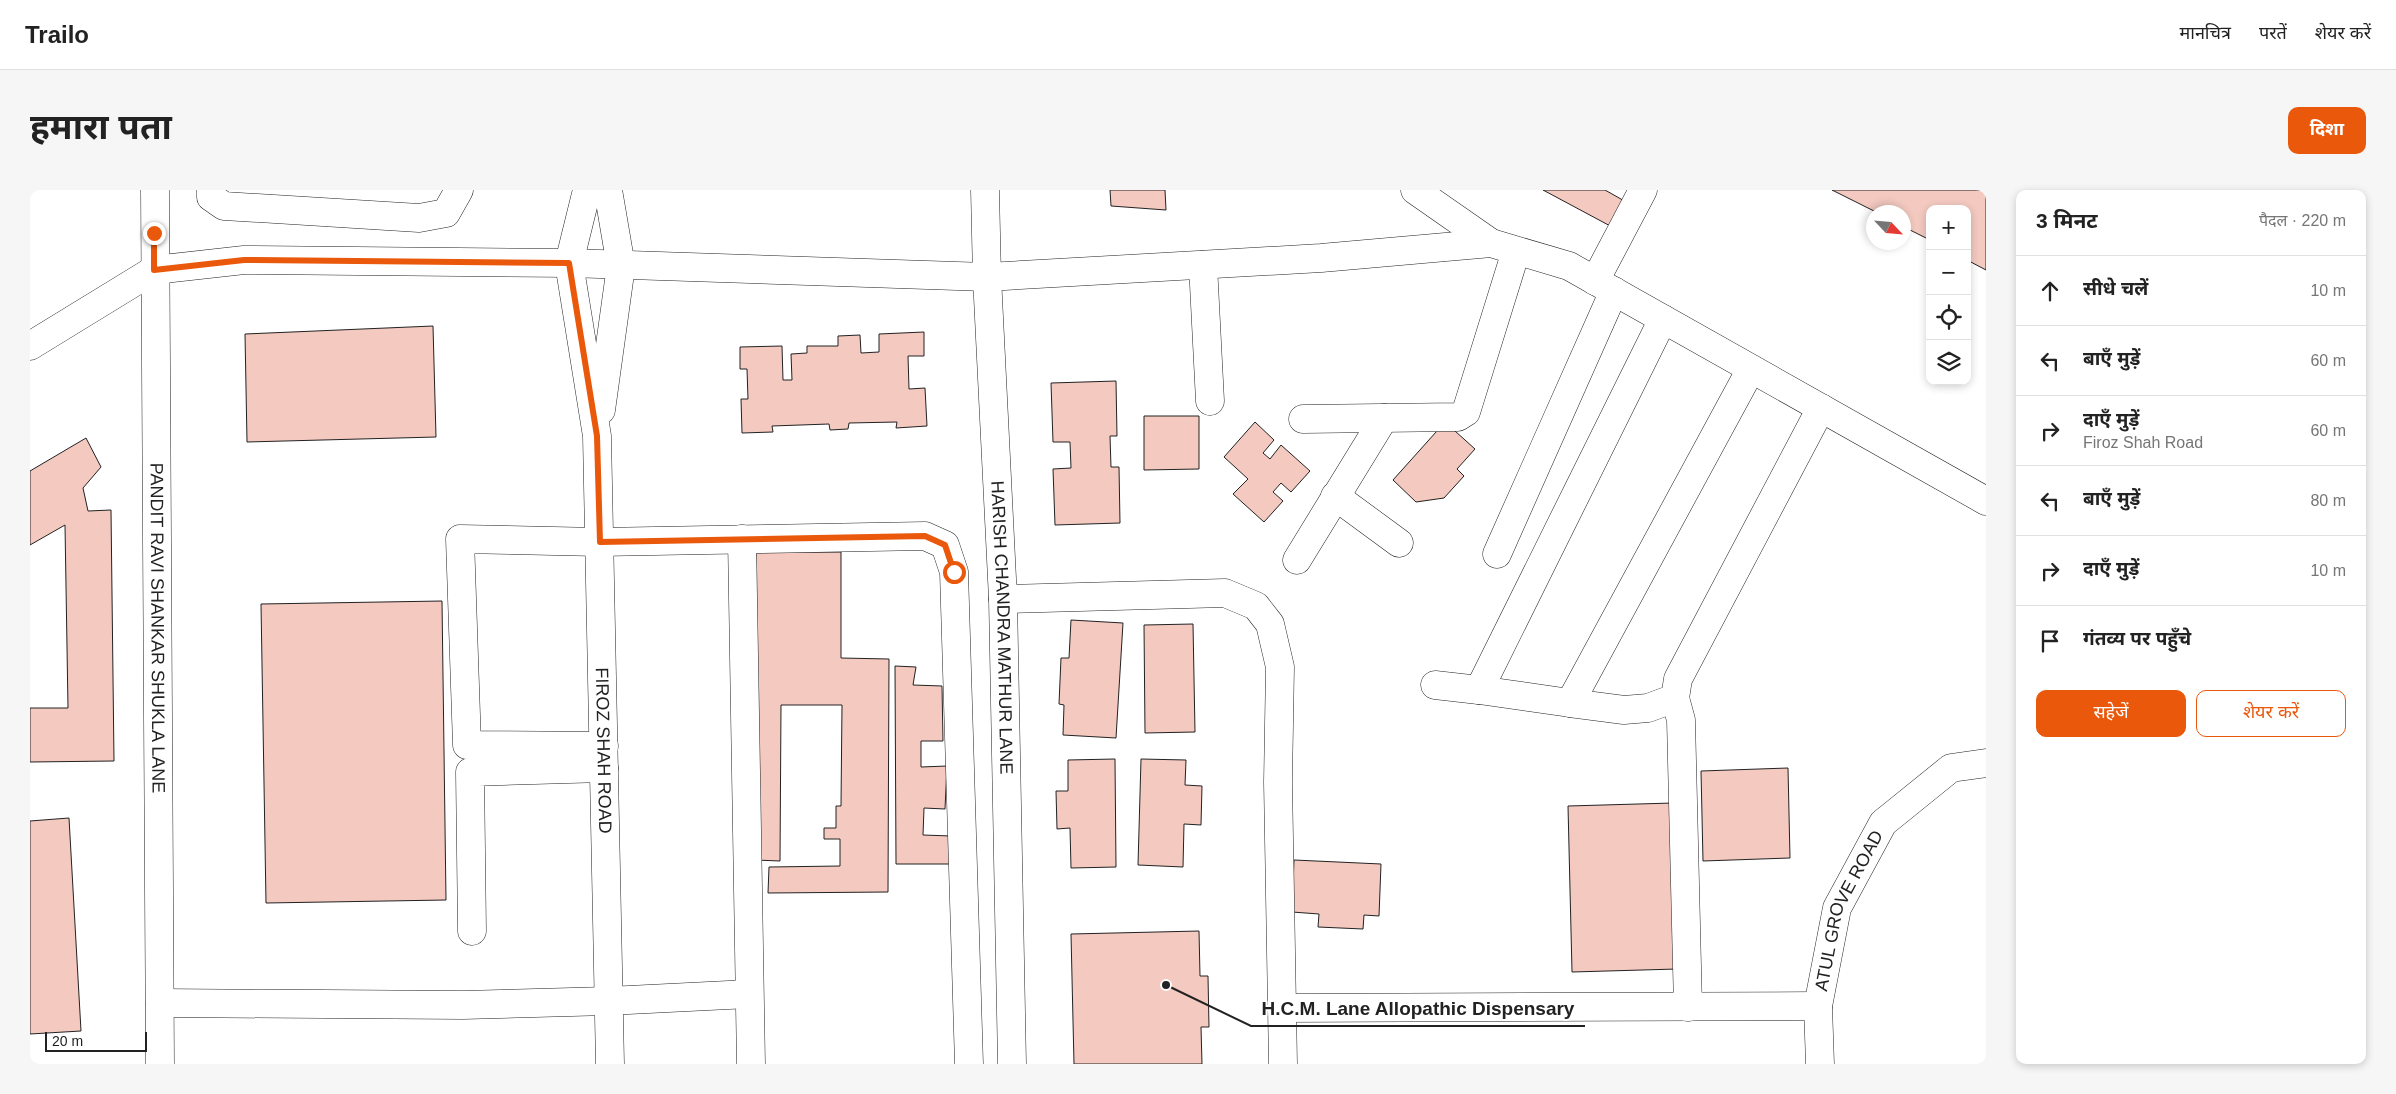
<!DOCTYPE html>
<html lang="hi">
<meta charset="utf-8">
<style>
body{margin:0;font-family:Helvetica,"Noto Sans Devanagari",sans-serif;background:#f6f6f6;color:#222}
.controls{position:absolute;right:15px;top:15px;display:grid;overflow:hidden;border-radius:10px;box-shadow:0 2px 8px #0003}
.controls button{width:45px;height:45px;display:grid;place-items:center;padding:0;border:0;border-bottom:1px solid #e0e0e0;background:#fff;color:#222;font:25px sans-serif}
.compass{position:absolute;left:1836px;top:15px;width:45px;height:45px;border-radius:50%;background:#fff;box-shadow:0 2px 8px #0003;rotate:116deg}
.scale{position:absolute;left:15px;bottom:12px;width:102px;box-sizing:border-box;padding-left:5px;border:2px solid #222;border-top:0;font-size:14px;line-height:18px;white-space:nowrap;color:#222;-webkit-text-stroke:4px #fff;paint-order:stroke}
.stop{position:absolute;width:15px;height:15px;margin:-11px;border:4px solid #ea580c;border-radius:50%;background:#fff}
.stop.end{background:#ea580c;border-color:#fff;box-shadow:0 1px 5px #0008}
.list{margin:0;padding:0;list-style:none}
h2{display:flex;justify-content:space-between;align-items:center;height:65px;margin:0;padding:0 20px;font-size:21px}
h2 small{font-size:16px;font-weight:400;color:#767676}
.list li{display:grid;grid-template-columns:32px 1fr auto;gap:15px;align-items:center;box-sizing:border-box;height:70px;padding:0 20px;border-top:1px solid #e0e0e0}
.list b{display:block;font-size:19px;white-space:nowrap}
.list p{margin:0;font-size:16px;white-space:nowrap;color:#767676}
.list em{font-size:16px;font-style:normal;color:#767676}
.actions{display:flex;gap:10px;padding:15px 20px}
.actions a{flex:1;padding:11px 0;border:1px solid #ea580c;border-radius:10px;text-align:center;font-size:18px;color:#ea580c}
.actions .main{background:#ea580c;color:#fff}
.icon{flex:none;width:28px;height:28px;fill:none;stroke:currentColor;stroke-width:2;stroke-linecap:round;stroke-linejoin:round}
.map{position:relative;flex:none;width:1956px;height:874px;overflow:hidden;border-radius:10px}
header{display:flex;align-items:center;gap:30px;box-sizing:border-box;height:70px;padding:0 25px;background:#fff;border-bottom:1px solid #e0e0e0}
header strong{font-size:24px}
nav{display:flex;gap:28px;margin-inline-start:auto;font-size:18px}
.intro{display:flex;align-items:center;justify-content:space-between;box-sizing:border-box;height:120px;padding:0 30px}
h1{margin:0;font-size:35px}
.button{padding:12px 22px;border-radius:10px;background:#ea580c;color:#fff;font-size:18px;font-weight:700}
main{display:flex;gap:30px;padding:0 30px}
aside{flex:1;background:#fff;border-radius:10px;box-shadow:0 2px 8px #0003}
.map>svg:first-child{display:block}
.building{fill:#f3c9c0;stroke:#222}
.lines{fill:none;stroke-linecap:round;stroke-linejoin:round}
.minor-casing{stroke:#222;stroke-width:29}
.major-casing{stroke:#222;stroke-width:29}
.minor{stroke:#fff;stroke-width:28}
.major{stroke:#fff;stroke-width:28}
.route{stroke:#ea580c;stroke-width:6}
.labels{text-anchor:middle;stroke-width:4;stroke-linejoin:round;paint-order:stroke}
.street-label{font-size:18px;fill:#222;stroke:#fff}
.leader{fill:none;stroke:#222;stroke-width:2}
.callout-dot{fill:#222;stroke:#fff;stroke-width:2}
.callout-label{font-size:19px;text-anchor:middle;font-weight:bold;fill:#222;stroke:#fff;stroke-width:4;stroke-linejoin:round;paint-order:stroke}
</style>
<header>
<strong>Trailo</strong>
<nav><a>मानचित्र</a><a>परतें</a><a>शेयर करें</a></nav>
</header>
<div class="intro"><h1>हमारा पता</h1><a class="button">दिशा</a></div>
<main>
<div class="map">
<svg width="1956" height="874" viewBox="0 0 1956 874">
<rect width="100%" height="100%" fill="#fff"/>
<!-- building -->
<g class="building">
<polygon points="1080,0 1135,0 1136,20 1081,16"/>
<polygon points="1513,0 1575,0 1598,13 1584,38"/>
<polygon points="1802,0 1956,0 1956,80 1937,70 1937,19 1900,19 1900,50 1874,37 1874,22 1846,22"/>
<polygon points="403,136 406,247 217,252 215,144"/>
<polygon points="894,142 894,166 878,166 879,199 895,198 897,236 866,238 867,232 819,233 818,239 800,240 799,234 742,236 743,242 712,243 711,209 718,209 717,179 710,179 710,157 752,156 753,190 762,190 761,164 777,163 777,156 808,156 808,146 830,145 831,163 849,162 849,144"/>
<polygon points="1086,191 1087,246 1080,246 1081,277 1089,277 1090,333 1025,335 1023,279 1041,278 1040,252 1023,252 1021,193"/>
<polygon points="1114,226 1169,226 1169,279 1114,280"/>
<polygon points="1225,232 1244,250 1233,263 1240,269 1251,255 1280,281 1261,302 1251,293 1243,302 1253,311 1234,332 1203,304 1218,289 1194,267"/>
<polygon points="1415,232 1445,259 1427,279 1434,286 1414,308 1386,312 1363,290"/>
<polygon points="56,248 71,277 53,298 58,321 81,320 84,571 0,572 0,518 38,518 35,335 0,355 0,281"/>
<polygon points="726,362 811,362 811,468 859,469 858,702 738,703 739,677 810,676 810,649 794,649 794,638 806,638 806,616 811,616 812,515 751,515 750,671 725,670"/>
<polygon points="412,411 416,710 236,713 231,414"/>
<polygon points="1041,430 1093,433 1086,548 1033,545 1034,515 1029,514 1031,468 1039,468"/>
<polygon points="1163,434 1165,542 1115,543 1114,435"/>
<polygon points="865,476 886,477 883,495 912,496 913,551 891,551 891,577 917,576 915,619 894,618 893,645 921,646 920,674 866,674"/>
<polygon points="1085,569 1086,677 1041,678 1040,638 1027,639 1026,601 1038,601 1038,570"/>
<polygon points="1111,569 1156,570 1155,595 1172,596 1171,635 1154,634 1153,677 1108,675"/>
<polygon points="1758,578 1760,668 1673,671 1671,581"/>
<polygon points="1643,613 1647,779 1542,782 1538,616"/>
<polygon points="39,628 51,841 0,844 0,631"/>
<polygon points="1264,670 1351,674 1349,726 1334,725 1333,739 1288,737 1289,724 1262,722"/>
<polygon points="1169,741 1170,786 1178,786 1179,837 1171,837 1172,874 1044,874 1041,744"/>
</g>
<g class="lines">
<!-- minor casing -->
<g class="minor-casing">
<g id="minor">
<path id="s1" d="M125 0 130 874"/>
<polyline points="181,0 181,7 194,16 389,28 416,23 429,0"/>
<path id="s2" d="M955 0 957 87 973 409 982 874"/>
<polyline points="1385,0 1461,53"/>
<polyline points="1173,75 1180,211"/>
<polyline points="1565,91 1613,0"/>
<polyline points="0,156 124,80 214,70 539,73 957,87 1291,68 1461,53 1539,76 1956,311"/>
<polyline points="1721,179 1540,513 1594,520 1618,518 1645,508 1648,489 1791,218"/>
<polyline points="1273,229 1428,227 1436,222 1486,61"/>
<polyline points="1305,306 1369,353"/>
<polyline points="712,349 721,874"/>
<polyline points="1467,364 1584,101"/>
<polyline points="1267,370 1354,228"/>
<polyline points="973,409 1195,403 1226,416 1240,434 1250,477 1248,592 1252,818 1788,816"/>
<polyline points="1405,495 1449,500 1633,129"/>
<polyline points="1449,500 1540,513"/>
<polyline points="1645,508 1651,530 1658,817"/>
<polyline points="574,556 437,555 430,349 569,352 895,346 915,355 924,382 939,874"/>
<polyline points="442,741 440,582 574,578"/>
<polyline points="130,813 433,815 578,811 719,804"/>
<polyline points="1252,818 1253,874"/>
<path id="s3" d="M1790 874 1788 816 1807 718 1853 633 1921 578 1956 573"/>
</g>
</g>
<!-- major casing -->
<g class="major-casing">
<g id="major">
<path id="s4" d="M557 0 539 73 567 246 580 874"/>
<polyline points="571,220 591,76 578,0"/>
</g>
</g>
<!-- minor -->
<use href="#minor" class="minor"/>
<!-- major -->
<use href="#major" class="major"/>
</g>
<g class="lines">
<!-- route -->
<polyline class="route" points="124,43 124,80 214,70 539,73 567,246 570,352 895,346 915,355 924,382"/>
</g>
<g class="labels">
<!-- street labels -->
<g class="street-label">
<text dy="6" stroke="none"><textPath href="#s1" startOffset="438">PANDIT RAVI SHANKAR SHUKLA LANE</textPath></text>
<text dy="6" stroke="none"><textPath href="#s2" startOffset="438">HARISH CHANDRA MATHUR LANE</textPath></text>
<text dy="6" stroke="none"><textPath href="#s4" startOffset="565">FIROZ SHAH ROAD</textPath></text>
<text dy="6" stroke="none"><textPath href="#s3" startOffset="159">ATUL GROVE ROAD</textPath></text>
</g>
</g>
<!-- callouts -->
<path class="leader" d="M1136 795L1221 836H1555"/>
<circle class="callout-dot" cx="1136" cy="795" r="5"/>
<g class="callout-label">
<text x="1388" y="825">H.C.M. Lane Allopathic Dispensary</text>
</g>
</svg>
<div class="controls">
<button>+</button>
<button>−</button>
<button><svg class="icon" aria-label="locate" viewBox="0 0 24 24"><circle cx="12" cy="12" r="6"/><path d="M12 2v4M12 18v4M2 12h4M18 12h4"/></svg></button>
<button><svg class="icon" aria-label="layers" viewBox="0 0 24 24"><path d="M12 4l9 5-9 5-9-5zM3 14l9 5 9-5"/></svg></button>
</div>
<svg class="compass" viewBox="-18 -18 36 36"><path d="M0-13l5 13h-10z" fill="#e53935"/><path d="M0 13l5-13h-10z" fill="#767676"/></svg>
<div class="scale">20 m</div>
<div class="stop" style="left:924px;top:382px"></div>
<div class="stop end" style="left:124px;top:43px"></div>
</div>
<aside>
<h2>3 मिनट<small>पैदल · 220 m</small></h2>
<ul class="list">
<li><svg class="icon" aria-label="ahead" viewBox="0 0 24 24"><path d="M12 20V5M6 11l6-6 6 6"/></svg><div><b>सीधे चलें</b></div><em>10 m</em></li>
<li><svg class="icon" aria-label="left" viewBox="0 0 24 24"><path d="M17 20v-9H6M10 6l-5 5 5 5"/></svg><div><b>बाएँ मुड़ें</b></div><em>60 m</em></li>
<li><svg class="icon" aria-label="right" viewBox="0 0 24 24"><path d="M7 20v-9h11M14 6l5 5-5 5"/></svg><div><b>दाएँ मुड़ें</b><p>Firoz Shah Road</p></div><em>60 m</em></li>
<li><svg class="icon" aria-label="left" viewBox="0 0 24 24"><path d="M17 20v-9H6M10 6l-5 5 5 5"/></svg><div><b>बाएँ मुड़ें</b></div><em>80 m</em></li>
<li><svg class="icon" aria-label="right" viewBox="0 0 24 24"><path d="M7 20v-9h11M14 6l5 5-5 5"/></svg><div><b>दाएँ मुड़ें</b></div><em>10 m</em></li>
<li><svg class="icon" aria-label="arrive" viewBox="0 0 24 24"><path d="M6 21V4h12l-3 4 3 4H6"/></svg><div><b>गंतव्य पर पहुँचे</b></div></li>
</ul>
<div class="actions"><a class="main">सहेजें</a><a>शेयर करें</a></div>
</aside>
</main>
